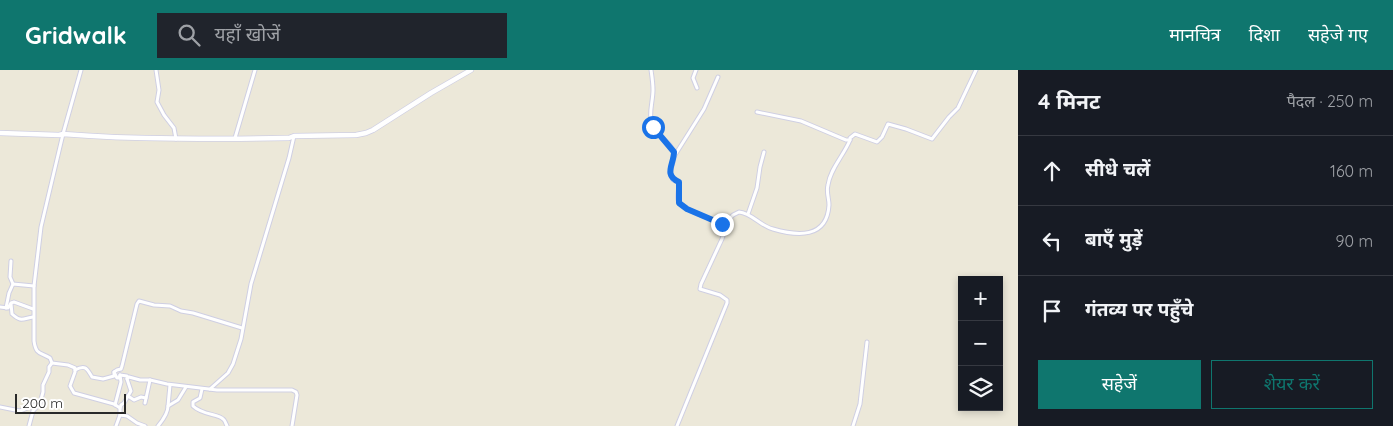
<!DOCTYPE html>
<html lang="hi">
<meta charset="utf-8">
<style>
body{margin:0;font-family:Quicksand,"Noto Sans Devanagari",sans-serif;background:#20242c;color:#f1f3f6}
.controls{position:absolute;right:15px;bottom:15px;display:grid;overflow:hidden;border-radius:0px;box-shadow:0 2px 8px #0003}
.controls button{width:45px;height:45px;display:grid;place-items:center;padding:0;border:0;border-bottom:1px solid #363941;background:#171b24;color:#f1f3f6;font:25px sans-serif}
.scale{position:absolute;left:15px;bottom:12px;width:111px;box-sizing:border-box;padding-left:5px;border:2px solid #292929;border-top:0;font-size:14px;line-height:18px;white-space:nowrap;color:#292929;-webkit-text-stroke:4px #fff;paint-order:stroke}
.stop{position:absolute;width:15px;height:15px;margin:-11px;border:4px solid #1a73e8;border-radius:50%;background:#fff}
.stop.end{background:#1a73e8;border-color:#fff;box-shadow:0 1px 5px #0008}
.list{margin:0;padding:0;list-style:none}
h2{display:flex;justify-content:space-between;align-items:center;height:65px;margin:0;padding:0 20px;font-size:21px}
h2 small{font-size:16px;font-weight:400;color:#9ea1a6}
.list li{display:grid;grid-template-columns:32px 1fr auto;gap:15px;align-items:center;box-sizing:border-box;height:70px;padding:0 20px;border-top:1px solid #363941}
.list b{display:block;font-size:19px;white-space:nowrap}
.list em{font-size:16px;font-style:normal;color:#9ea1a6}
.actions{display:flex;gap:10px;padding:15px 20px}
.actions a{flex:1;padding:11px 0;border:1px solid #0f766e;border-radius:0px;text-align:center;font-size:18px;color:#0f766e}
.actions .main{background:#0f766e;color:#fff}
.icon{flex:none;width:28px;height:28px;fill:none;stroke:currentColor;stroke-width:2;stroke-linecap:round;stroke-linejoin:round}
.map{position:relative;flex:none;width:1018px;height:356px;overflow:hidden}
header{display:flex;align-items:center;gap:30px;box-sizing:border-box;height:70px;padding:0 25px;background:#0f766e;color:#fff}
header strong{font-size:24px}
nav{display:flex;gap:28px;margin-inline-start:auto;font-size:18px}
.search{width:350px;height:45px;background:#20242c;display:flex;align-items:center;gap:12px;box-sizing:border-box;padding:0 18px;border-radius:0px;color:#9ea1a6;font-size:19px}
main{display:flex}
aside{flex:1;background:#171b24}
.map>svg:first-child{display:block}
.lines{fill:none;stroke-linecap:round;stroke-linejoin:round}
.street-casing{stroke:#cfcfe3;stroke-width:5}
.secondary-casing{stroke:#cfcfe3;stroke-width:6}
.street{stroke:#fff;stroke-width:3}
.secondary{stroke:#fff;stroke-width:4.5}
.route{stroke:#1a73e8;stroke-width:6}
</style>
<header>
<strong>Gridwalk</strong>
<div class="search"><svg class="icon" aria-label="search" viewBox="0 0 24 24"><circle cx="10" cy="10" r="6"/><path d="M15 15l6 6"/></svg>यहाँ खोजें</div>
<nav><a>मानचित्र</a><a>दिशा</a><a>सहेजे गए</a></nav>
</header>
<main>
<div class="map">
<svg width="1018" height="356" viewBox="0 0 1018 356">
<rect width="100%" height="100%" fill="#ece8d9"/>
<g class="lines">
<!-- street casing -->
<g class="street-casing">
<g id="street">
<polyline points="156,0 159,20 157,32 164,45 174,58 176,69"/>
<path d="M651 0C652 7 653 13 653 20 653 32 648 44 652 56 656 67 673 72 674 84 675 90 671 97 670 103L673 110 679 112V114C679 119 677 125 678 130 679 139 713 149 722 154L725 159 722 169 701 214 700 219 720 225 727 230V233L677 356"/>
<polyline points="696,0 693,8 697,18"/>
<polyline points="757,42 801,51 846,70 850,70 850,68 855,64 877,72 882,67 888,54 906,59 932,69 949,47 958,38 976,0"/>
<polyline points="235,68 255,0"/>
<polyline points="675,85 704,39 718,7"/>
<polyline points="748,144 757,118 760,97 764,82"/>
<path d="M723 155 733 145 739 142C752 143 760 156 773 159 797 166 827 169 829 135 829 128 826 122 828 115 830 99 844 85 850 70"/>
<polyline points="11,191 10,207 13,214"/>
<path d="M11 234 12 244C21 252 22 249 33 247"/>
<polyline points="0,237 8,238 11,233 14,232 33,239"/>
<polyline points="6,238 9,223 13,214 34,216"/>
<polyline points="52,293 68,295 75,298 75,302 70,316 74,323 114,334 120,338 120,345 116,356"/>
<path d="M75 300C86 294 87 299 92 307L103 309 114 306V302L117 308H119L120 305 121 312 115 335"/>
<polyline points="114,302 117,300 121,299 122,296 137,234 139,231 154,235 170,236 181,241 193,243 242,258"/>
<polyline points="120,305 127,306 127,309 129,307 140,310 150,310 167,314 217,320 292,320 296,322 297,325 292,356"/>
<path d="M202 319 200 328 193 332V336C202 345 219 344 223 349 225 350 226 354 227 356"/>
<polyline points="210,319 228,303 233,294 241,269 251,214 289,88 294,66"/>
<polyline points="128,326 134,330 141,327 146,328"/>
<polyline points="145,333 150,310"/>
<polyline points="168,336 170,315"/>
<polyline points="0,337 20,341 37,334"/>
<polyline points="120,338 121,335 124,333 131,321 127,309"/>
<polyline points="120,345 127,346 137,353 145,356"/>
<path d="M29 356 33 341 40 333 43 322V315L49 302V297L52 293 50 288C40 282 36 285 34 271V216L41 157 63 64 81 0"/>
<path d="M158 356C163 350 168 343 168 336L178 330 186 317"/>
<polyline points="853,356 860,334 867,272"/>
</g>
</g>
<!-- secondary casing -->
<g class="secondary-casing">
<path id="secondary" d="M0 63 59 65 63 64C138 70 213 69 289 68L294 66 356 65 366 63 373 60 431 23 471 0"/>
</g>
<!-- street -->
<use href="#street" class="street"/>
<!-- secondary -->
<use href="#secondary" class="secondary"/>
</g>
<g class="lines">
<!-- route -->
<path class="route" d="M653 57 674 82C674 94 663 105 679 112V133L687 139 722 154"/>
</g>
</svg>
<div class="controls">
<button>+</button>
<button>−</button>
<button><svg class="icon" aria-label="layers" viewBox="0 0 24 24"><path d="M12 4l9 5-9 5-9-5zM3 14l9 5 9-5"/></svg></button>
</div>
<div class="scale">200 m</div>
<div class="stop" style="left:653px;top:57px"></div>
<div class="stop end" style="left:722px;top:154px"></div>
</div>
<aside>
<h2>4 मिनट<small>पैदल · 250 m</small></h2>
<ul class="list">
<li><svg class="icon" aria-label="ahead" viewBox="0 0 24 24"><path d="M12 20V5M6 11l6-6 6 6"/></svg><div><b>सीधे चलें</b></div><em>160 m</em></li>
<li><svg class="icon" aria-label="left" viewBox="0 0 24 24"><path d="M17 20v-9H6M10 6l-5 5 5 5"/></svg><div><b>बाएँ मुड़ें</b></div><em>90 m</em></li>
<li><svg class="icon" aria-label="arrive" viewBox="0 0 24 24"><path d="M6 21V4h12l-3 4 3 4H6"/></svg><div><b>गंतव्य पर पहुँचे</b></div></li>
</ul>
<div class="actions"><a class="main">सहेजें</a><a>शेयर करें</a></div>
</aside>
</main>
